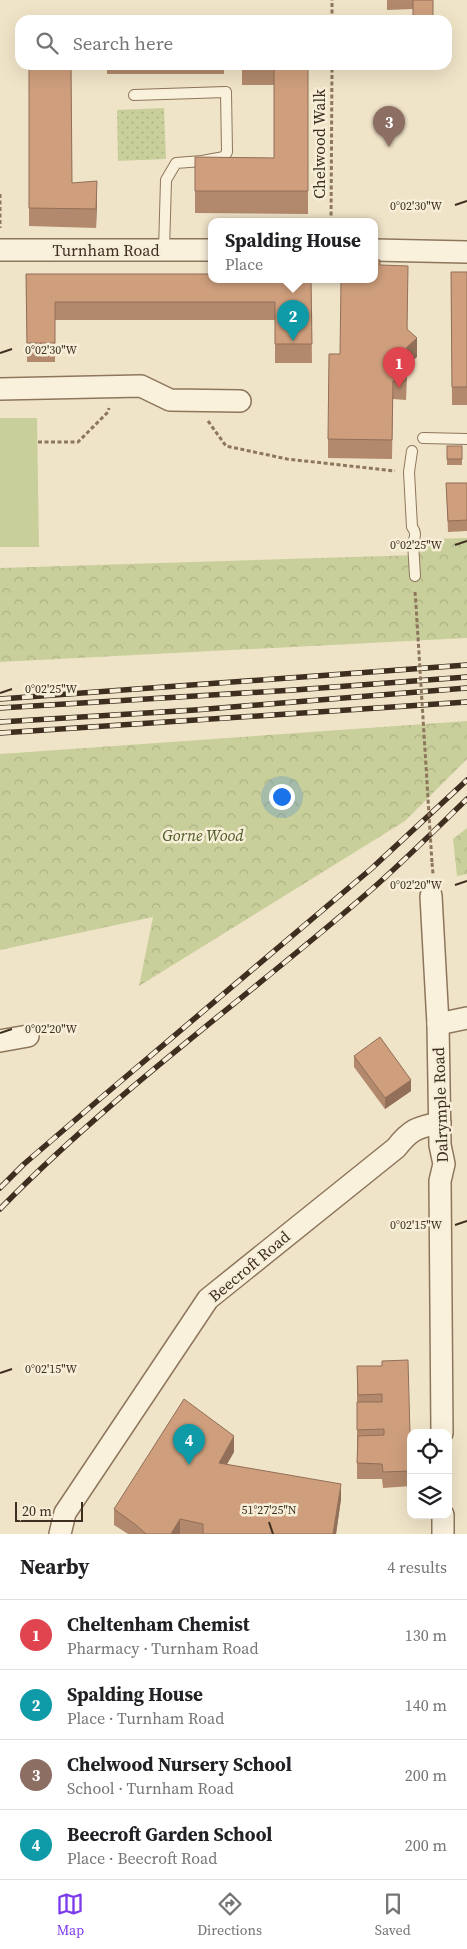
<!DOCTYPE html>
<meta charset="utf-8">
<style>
body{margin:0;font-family:"Source Serif 4",serif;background:#f6f6f6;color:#202124}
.controls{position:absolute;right:15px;bottom:15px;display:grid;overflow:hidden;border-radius:10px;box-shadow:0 5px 20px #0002}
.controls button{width:45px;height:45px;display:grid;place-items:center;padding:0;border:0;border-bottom:1px solid #e0e0e0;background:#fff;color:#202124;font:25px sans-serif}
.scale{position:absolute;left:15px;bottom:12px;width:68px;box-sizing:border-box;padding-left:5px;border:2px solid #3d2e20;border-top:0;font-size:14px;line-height:18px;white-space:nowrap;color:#3d2e20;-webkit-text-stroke:4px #f7eed8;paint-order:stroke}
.you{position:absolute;left:281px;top:796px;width:18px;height:18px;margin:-12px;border:4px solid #fff;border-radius:50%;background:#1a73e8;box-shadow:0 0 0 8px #1a73e833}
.badge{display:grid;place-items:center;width:32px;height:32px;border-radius:50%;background:#7c3aed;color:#fff;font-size:16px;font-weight:700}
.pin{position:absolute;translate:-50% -41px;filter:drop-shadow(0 1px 2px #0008)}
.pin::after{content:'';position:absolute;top:26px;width:18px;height:15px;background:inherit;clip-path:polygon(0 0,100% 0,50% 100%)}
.popup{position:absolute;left:208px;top:218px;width:170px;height:65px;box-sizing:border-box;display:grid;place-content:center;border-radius:10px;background:#fff;filter:drop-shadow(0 1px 4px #0005);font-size:16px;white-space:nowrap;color:#757577}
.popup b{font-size:19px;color:#202124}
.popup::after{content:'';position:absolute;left:50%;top:100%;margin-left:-10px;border:10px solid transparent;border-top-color:#fff}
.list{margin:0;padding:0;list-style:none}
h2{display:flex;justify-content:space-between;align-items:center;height:65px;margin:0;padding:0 20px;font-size:21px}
h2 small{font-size:16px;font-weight:400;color:#757577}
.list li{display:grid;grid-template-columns:32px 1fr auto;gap:15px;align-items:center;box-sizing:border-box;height:70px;padding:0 20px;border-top:1px solid #e0e0e0}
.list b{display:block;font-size:19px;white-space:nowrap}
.list p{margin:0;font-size:16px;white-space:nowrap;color:#757577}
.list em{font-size:16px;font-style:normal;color:#757577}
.icon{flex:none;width:28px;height:28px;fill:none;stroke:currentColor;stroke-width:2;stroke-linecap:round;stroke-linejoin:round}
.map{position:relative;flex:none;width:467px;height:1534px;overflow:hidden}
.search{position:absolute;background:#fff;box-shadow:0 5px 20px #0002;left:15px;right:15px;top:15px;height:55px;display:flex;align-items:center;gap:12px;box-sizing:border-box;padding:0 18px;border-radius:15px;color:#757577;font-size:19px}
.sheet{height:345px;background:#fff}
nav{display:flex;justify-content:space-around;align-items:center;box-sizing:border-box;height:70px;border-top:1px solid #e0e0e0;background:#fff;font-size:14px;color:#757577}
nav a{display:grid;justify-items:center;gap:2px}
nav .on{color:#7c3aed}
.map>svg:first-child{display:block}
.forest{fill:url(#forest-crowns)}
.park{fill:url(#park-dots)}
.pitch{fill:#c9cf9b}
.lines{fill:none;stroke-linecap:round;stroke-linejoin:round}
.service-casing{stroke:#8d765c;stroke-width:12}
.minor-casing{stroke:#8d765c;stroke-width:24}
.path{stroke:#8d765c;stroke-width:3;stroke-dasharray:4 2.5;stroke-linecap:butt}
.service{stroke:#faf1dc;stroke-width:10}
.minor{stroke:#faf1dc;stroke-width:21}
.rail-casing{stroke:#3d2e20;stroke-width:5.5}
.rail{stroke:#f7eed8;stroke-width:4;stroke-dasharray:11;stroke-linecap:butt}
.path-bridge{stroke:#8d765c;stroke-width:3;stroke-dasharray:4 2.5;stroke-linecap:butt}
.wall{fill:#b2896c}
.shaded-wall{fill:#916f58}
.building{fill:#cf9f7d;stroke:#916f58}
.ticks{fill:none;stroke:#3d2e20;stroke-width:2}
.labels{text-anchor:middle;stroke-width:5;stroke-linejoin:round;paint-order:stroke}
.street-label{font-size:16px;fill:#3d2e20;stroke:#f7eed8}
.park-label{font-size:16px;font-style:italic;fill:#4d5a26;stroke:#f7eed8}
.ticks-label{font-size:12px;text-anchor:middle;fill:#3d2e20;stroke:#f7eed8;stroke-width:5;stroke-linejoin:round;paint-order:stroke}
</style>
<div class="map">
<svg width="467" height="1534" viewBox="0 0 467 1534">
<defs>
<pattern id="forest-crowns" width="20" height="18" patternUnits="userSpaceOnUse" patternTransform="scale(1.25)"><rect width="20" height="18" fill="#c9cf9b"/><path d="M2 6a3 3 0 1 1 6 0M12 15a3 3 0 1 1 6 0" fill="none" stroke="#aeb285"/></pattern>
<pattern id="park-dots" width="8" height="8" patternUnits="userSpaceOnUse" patternTransform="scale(1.25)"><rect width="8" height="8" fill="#c9cf9b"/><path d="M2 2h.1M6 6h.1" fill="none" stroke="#aeb285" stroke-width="1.8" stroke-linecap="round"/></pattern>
</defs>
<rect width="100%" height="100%" fill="#f0e4c8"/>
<!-- forest -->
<g class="forest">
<polygon points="467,538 467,638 0,662 0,568 419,555 427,539"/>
<polygon points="467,721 467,759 405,821 139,986 153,917 0,950 0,754"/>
<polygon points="467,828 467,874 457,876 453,839"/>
</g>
<!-- park -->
<polygon class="park" points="164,108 166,159 118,161 117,110"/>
<!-- pitch -->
<polygon class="pitch" points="0,418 37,418 39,547 0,547"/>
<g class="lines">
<!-- service casing -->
<g class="service-casing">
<g id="service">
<polyline points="134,95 226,92 227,152 224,157 202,161 176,163 166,180 164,250"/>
<polyline points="423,438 467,439"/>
<path d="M412 451 409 472 412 527C416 532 416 536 413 542L415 576"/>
</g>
</g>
<!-- minor casing -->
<g class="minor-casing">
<g id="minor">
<polyline points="0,250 212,250"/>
<polyline points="374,250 467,252"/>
<polyline points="0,389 141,386 170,400 240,401"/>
<polyline points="431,896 438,1024 440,1145 444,1164 440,1181 442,1433"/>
<polyline points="438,1024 467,1018"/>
<polyline points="0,1041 28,1036"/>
<polyline points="443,1515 443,1534"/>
<path d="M60 1534 65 1513 208 1299 396 1148C410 1130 417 1127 440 1123"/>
</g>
</g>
<!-- path -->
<g class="path">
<polyline points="332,20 332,0"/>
<polyline points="0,194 0,228"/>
<polyline points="331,222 332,65"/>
<polyline points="208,421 226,446 287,459 395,471"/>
<polyline points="38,442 78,442 108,412 109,408"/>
<polyline points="415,592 416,605"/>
<polyline points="432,863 433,874"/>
</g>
<!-- service -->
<use href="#service" class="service"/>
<!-- minor -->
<use href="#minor" class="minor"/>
<!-- rail casing -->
<g class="rail-casing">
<g id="rail">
<polyline points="0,699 467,665"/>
<polyline points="0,708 294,690 467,677"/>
<polyline points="0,722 195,710 467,688"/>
<polyline points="0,733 467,702"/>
<polyline points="0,1188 24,1164 102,1097 371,869 467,780"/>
<path d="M0 1209C114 1092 248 997 371 890 404 861 435 830 467 799"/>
</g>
</g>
<!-- rail -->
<use href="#rail" class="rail"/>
<!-- path-bridge -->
<polyline class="path-bridge" points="416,605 432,863"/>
</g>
<!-- wall -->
<g class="wall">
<polygon points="387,0 433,0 413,9 387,10"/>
<polygon points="29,65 88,65 88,68 71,67 72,183 97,199 96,228 29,226"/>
<rect x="107" y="65" width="117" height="9"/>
<polygon points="242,65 308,65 308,214 195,213 195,157 274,158 274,85 242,85"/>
<rect x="388" y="65" width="45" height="4"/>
<polygon points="380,265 407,329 417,357 407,365 406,400 393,399 392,459 328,458 328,439 340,354"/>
<polygon points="451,272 467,272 467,405 452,405"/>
<polygon points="26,274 311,280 312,363 275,363 275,320 55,320 55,362 27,362"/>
<rect x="447" y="446" width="15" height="19"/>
<polygon points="446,483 467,483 467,531 448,532"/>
<polygon points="354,1056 411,1091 385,1109 354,1067"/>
<polygon points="382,1361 411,1467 411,1486 383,1488 382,1479 357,1479 357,1366 382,1366"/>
<polygon points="234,1452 227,1464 341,1499 336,1534 128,1534 114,1525 114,1509"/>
</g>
<!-- shaded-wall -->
<g class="shaded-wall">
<polygon points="97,181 97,199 96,228 96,209"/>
<polygon points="408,266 407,347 417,338 417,357 407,365 406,400"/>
<polygon points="411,1080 411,1091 385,1109 385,1098"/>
<polygon points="234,1436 234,1452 219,1478 219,1463"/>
<polygon points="341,1484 341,1499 336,1534 333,1534"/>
<polygon points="180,1519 180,1534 171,1534"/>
</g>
<!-- building -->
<g class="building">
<rect x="413" y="0" width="20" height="20"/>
<polygon points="68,16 88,17 88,20 68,20"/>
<rect x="107" y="19" width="117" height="1"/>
<polygon points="29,65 71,65 72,183 97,181 96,209 29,208"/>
<polygon points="274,65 308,65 308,191 195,191 195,157 274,158"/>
<polygon points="374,260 380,260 380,265 408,266 407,329 417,338 407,347 406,381 393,381 392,440 328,439 329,354 340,354 341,280 374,280"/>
<polygon points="451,272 467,272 467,387 452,387"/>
<polygon points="26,274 212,274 212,280 311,280 312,344 275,344 275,302 55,302 55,343 27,343"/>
<rect x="447" y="446" width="15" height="13"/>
<polygon points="446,483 467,483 467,520 448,521"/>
<polygon points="380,1037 411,1080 385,1098 354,1056"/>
<polygon points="408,1360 411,1471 383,1472 382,1464 357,1463 358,1436 384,1435 384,1429 357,1430 357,1402 382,1402 382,1394 358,1395 357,1366 382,1366 382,1361"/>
<polygon points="184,1399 234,1436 219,1463 341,1484 333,1534 203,1534 203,1524 180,1519 171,1534 146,1534 136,1525 114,1509"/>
</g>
<!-- ticks -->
<path class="ticks" d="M455 205 467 201M0 353 12 349M455 545 467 541M0 693 12 689M455 885 467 881M0 1033 12 1029M455 1225 467 1221M0 1373 12 1369M269 1522 273 1534"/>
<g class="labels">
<!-- street labels -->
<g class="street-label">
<text transform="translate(319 144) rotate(-90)" y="6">Chelwood Walk</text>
<text x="106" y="256">Turnham Road</text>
<text transform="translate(440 1105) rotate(-92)" y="6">Dalrymple Road</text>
<text transform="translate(249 1266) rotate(-40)" y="6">Beecroft Road</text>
</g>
<!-- park labels -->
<g class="park-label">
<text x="203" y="841">Gorne Wood</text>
</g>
</g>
<g class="ticks-label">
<text x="416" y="210">0°02'30"W</text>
<text x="51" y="354">0°02'30"W</text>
<text x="416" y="549">0°02'25"W</text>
<text x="51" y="693">0°02'25"W</text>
<text x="416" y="889">0°02'20"W</text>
<text x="51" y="1033">0°02'20"W</text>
<text x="416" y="1229">0°02'15"W</text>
<text x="51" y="1373">0°02'15"W</text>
<text x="269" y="1514">51°27'25"N</text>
</g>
</svg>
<div class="controls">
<button><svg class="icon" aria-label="locate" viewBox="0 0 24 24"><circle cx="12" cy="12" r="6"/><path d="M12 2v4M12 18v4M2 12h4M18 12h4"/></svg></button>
<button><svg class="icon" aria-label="layers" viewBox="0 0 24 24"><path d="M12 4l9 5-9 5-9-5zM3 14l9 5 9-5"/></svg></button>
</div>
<div class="scale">20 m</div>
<div class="you"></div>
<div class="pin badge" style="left:399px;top:388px;background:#e0444e">1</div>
<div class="pin badge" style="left:293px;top:341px;background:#0f9aa8">2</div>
<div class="popup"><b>Spalding House</b>Place</div>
<div class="pin badge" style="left:389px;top:147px;background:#8d6e63">3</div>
<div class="pin badge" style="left:189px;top:1465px;background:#0f9aa8">4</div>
<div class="search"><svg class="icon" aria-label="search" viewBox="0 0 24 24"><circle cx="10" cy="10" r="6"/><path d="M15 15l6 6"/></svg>Search here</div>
</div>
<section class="sheet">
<h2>Nearby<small>4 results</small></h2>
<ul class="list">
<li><span class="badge" style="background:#e0444e">1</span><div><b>Cheltenham Chemist</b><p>Pharmacy · Turnham Road</p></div><em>130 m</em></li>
<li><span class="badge" style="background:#0f9aa8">2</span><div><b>Spalding House</b><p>Place · Turnham Road</p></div><em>140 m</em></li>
<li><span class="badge" style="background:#8d6e63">3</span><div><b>Chelwood Nursery School</b><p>School · Turnham Road</p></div><em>200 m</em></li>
<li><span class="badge" style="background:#0f9aa8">4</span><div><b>Beecroft Garden School</b><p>Place · Beecroft Road</p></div><em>200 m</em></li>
</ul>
</section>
<nav>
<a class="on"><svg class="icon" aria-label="map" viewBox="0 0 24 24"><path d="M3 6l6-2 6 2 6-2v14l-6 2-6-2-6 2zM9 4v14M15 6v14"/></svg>Map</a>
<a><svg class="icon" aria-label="directions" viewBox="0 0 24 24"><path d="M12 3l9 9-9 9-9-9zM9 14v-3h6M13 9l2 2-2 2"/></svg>Directions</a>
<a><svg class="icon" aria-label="saved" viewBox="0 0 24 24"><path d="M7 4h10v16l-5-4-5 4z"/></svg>Saved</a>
</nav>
